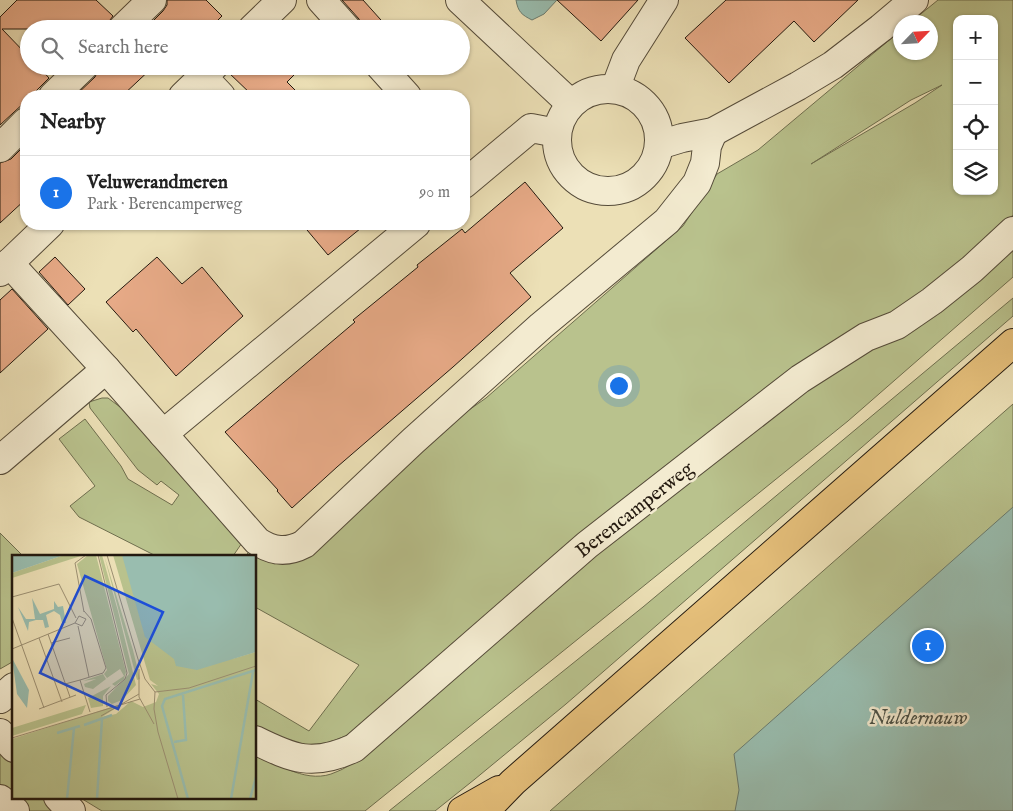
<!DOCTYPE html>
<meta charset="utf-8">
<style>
body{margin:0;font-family:"IM FELL English",serif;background:#f2f2f2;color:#222}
.controls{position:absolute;right:15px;top:15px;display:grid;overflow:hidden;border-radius:10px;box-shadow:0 1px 4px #0004}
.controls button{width:45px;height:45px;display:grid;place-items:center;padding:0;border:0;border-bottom:1px solid #e0e0e0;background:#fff;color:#222;font:25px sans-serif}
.compass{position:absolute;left:893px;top:15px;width:45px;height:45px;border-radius:50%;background:#fff;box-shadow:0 1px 4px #0004;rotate:65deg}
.you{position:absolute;left:618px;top:385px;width:18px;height:18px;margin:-12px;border:4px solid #fff;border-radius:50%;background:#1a73e8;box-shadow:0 0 0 8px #1a73e833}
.badge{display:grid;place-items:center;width:32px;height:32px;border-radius:50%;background:#1a73e8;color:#fff;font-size:16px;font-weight:700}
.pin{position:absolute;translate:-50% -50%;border:2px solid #fff;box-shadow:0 1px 5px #0006}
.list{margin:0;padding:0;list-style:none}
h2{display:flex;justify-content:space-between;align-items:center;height:65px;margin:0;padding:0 20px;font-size:21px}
h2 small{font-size:16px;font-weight:400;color:#767676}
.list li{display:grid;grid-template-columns:32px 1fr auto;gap:15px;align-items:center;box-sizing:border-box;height:75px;padding:0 20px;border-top:1px solid #e0e0e0}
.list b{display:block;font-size:19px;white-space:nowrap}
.list p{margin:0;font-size:16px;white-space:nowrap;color:#767676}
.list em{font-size:16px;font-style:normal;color:#767676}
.icon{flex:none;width:28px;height:28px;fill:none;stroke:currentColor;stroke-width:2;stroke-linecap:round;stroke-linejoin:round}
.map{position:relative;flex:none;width:1013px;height:811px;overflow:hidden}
.search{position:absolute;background:#fff;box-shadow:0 1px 4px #0004;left:20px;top:20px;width:450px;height:55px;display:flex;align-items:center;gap:12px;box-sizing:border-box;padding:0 18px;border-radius:28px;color:#767676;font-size:19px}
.panel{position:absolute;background:#fff;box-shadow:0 1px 4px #0004;left:20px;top:90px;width:450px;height:140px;border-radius:20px}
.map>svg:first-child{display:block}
.green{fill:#b9c28d;stroke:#6e6e4e;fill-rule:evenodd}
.water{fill:#99bdaf;stroke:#6a7b6f}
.building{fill:#e7aa87;stroke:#23190f}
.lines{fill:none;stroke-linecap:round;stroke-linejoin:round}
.minor-casing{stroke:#554b39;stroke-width:30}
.major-casing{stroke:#23190f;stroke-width:30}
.minor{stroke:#f3ebd0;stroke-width:28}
.major{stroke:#e6c07b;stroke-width:28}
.labels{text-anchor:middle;stroke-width:5;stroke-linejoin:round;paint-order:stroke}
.street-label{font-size:20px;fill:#23190f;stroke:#f3ebd0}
.water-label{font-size:21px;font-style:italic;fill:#4c5247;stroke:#f3ebd0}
.inset-river{fill:none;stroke:#99bdaf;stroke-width:2.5}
.inset-road{fill:none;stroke:#9c9073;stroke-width:1}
.view{fill:#1d4ed8;fill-opacity:0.15;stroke:#1d4ed8;stroke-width:2.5}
.inset-edge{fill:none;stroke:#23190f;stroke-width:2.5}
</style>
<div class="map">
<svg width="1013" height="811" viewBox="0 0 1013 811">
<rect width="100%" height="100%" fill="#ece0b6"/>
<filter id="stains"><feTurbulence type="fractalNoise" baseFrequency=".004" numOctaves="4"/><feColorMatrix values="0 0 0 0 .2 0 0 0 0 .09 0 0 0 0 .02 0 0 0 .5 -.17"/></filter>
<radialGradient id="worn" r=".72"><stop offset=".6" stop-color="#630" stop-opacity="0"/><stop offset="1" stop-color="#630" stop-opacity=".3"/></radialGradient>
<!-- green -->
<g class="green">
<path d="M938 0H1013V215L964 260 356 731C314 752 296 746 255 729V699L309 731 359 665 255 607V556H246L251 548 274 564 291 560 422 443 486 398 683 226 717 174 758 150 900 31V52H930V22H911ZM957 19H994V191H957ZM942 85 915 103 811 164 911 100Z"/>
<path d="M1013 246V277L848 421 365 811H102L79 797H255V753C279 765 309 785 336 772 345 769 352 763 360 758L594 554 808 389Z"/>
<polygon points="1013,298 1013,316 566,704 475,779 435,811 389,811 643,607"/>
<polygon points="102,398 108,398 124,410 244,540 233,556 156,556 79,517 70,506 95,486 59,439 85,419 121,466 128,479 172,505 179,495 161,481 157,485 138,470 90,408 89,402"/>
<polygon points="1013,404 1013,811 550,811"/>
<polygon points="0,533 23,556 14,556 14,661 0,669"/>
<polygon points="0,750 14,765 14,797 45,797 57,811 29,811 0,788"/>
</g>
<!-- water -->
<g class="water">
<path d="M516 0H557L544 14 532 20C522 15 518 12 516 0Z"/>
<polygon points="1013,507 1013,811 735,811 739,790 734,754"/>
</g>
<!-- building -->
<g class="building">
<polygon points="17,0 96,0 113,16 107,24 107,29 2,29 29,57 29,66 38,66 49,78 31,96 26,96 26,101 0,125 0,17"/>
<polygon points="167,0 206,0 222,16 209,29 145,29 163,11 167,5"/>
<polygon points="342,0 363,0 389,29 362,29 359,19"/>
<polygon points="557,0 638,0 601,41"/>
<polygon points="726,0 858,0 814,42 794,21 729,83 685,38"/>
<polygon points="100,66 154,66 122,96 75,96 95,77"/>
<polygon points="229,66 303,66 287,82 301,96 253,96 228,72"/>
<polygon points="26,144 26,199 0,223 0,163 11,159"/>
<polygon points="525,182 563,228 510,273 531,297 453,367 337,467 292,508 277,491 278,490 225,432 355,322 353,320 418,267 417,265 462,229 465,233"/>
<polygon points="302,224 366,224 328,255"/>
<polygon points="55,257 85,289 68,305 39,272"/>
<polygon points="157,257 182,284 202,267 243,316 176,376 136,329 133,332 106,302"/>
<polygon points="12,289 48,329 0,373 0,300"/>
</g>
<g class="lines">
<!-- minor casing -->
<g class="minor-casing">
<g id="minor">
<polyline points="321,0 347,29"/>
<polyline points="460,0 571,104"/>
<polyline points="122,29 152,0"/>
<polyline points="252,29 282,0"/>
<polyline points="380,66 407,96"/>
<polyline points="203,77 221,96"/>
<polyline points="615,89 626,60 664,0"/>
<circle cx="608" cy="140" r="51"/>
<polyline points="53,96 84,66"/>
<polyline points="183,96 214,66"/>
<polyline points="659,145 682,138 713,132 798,86 833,65 881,28 914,0"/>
<polyline points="0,148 26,122"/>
<polyline points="464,184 531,128 557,133"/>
<polyline points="9,263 106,369"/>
<polyline points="0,272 50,224"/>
<polyline points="163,434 416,224"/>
<path d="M0 460 106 369 257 541C273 552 287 553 304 544L413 441 541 326 667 221 697 183 705 163 707 146 713 132"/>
<polyline points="0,699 14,687"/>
<polyline points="0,733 14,748"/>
<path d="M255 740C293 759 313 767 354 748L587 545 800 379 866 337 897 325 932 301 972 269 1013 231"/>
<polyline points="58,797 71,811"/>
<polyline points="0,799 15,811"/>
</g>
</g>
<!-- major casing -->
<g class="major-casing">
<g id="major">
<polyline points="462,811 499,790"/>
<polyline points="485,811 513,782 1013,343"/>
</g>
</g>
<!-- minor -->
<use href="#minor" class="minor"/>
<!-- major -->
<use href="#major" class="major"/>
</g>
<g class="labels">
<!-- street labels -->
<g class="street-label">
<text transform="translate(634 509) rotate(-38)" y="7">Berencamperweg</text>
</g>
<!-- water labels -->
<g class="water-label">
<text x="918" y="724">Nuldernauw</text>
</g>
</g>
<!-- overview -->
<g transform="translate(12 555)">
<rect width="244" height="244" fill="#ece0b6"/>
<path d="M52 0H72L0 23V18ZM76 0H84L114 117 112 124 103 131 100 129 112 121 108 114 95 123 92 119 95 115 65 9ZM87 0H90L106 56 124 130 110 145 100 149 96 146V141L117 119ZM92 0 121 95 128 124 125 125ZM101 0H244L220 104 244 97V244H0V184L112 148 90 162 104 159 119 146 131 152 144 147 147 139 139 129 146 131 138 125ZM91 119 94 124 81 134 73 132 72 129 84 124 71 126ZM99 131 91 141V151L79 153 76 143ZM74 150 70 159 0 181V173Z" fill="#b9c28d"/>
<path d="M0 0H52L0 18ZM110 0H244V97L185 115 164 111 162 104 133 82ZM20 43 28 59 42 54V46L46 52 51 51 54 68H50L48 60 42 56 34 60 37 72 33 73 31 65H24L17 67 16 76 6 52 14 64H23ZM0 103 17 135 15 153 5 139Z" fill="#99bdaf"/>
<path class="inset-river" d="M72 170 100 160M45 178 68 171M162 187 174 185 171 140M55 244 62 173M85 244 90 164M176 244 150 151 153 144 244 115M219 244 241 117M238 244 244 222"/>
<path class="inset-road" d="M86 0 115 118 113 124 94 140 95 152M95 0 126 104 133 124 143 137 142 154 146 177 166 244M0 42 47 29 64 63M72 56 79 64 94 113 91 118 68 125 78 157M72 57 63 8 74 0M0 63 32 153M66 71 77 122M36 79 58 142M27 83 50 147M39 88 58 83M0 94 63 68 67 61 74 64 70 71 63 68M127 114V142L142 169M53 129 68 125M143 137 177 133 244 111M27 154 64 140M89 161 127 139M0 183 128 144"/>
<path class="view" d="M73 21 151 57 106 154 28 118Z"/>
<rect width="244" height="244" class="inset-edge"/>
</g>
<rect width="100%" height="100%" filter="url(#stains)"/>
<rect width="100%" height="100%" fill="url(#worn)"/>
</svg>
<div class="controls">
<button>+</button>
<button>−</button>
<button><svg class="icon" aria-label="locate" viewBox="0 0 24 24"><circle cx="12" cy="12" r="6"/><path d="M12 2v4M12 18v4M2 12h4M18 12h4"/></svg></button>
<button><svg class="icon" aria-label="layers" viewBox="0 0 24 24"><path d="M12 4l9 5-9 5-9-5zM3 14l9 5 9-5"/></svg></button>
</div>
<svg class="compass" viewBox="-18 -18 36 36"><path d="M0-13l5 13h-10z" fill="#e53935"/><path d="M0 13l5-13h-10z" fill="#767676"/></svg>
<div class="you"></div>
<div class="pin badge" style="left:928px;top:646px">1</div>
<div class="search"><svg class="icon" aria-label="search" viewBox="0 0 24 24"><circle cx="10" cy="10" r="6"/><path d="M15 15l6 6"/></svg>Search here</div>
<section class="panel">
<h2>Nearby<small></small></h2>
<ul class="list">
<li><span class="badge">1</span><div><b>Veluwerandmeren</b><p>Park · Berencamperweg</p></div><em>90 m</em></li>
</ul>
</section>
</div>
